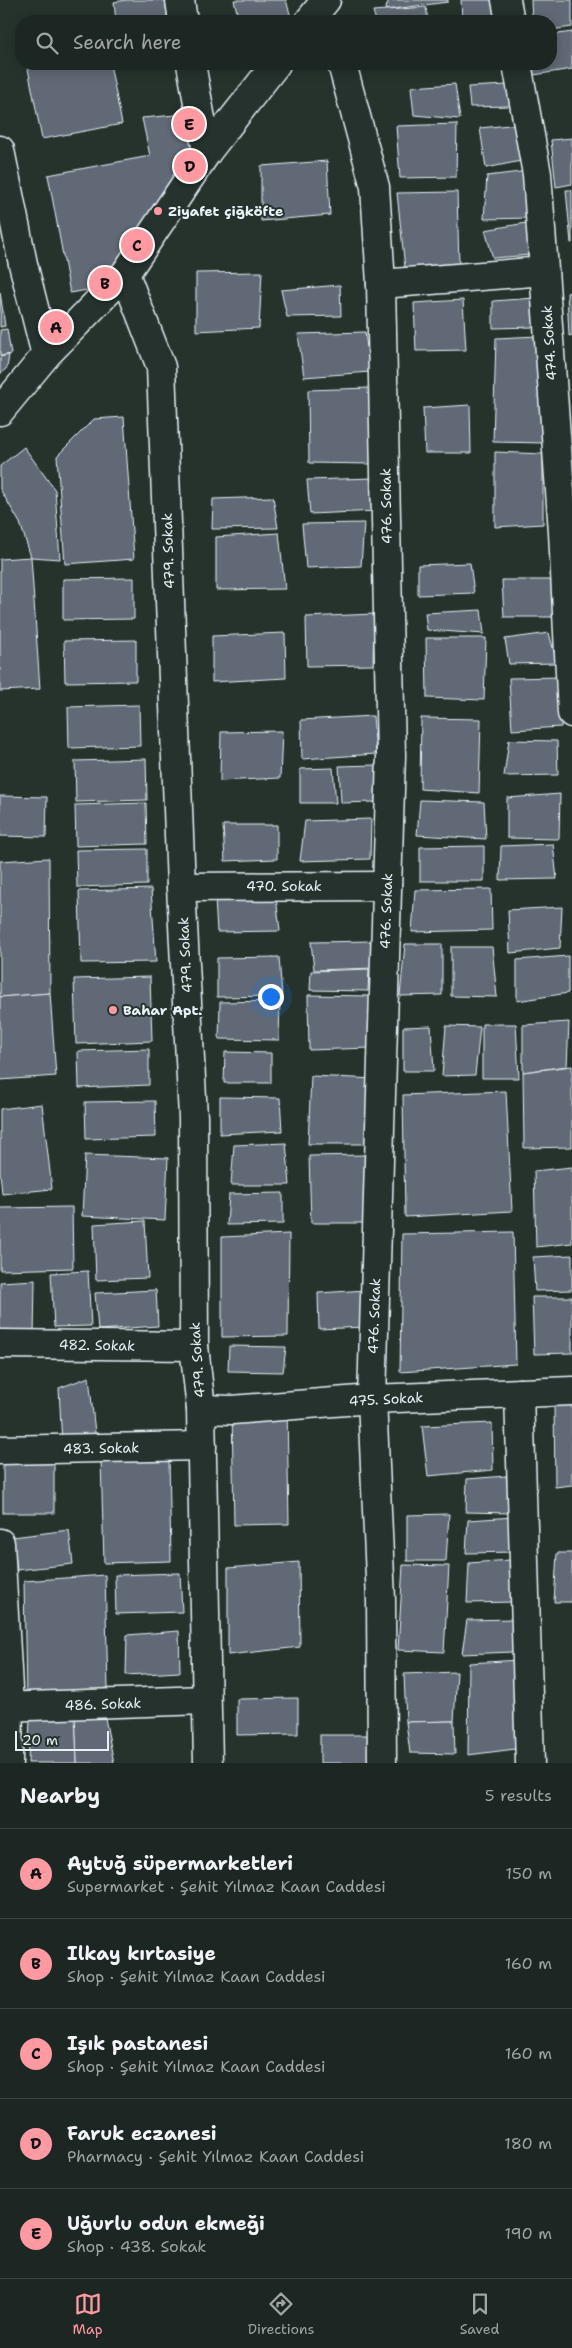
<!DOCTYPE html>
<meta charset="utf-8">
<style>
body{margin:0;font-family:"Shantell Sans",sans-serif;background:#29322f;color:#f1f3f6}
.scale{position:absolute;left:15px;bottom:12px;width:94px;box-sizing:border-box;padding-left:5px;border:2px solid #e8f1f8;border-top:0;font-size:14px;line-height:18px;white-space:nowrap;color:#e8f1f8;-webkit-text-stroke:4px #26332d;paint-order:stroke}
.you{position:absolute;left:270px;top:996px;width:18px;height:18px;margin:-12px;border:4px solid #fff;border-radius:50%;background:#1a73e8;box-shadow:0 0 0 8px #1a73e833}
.badge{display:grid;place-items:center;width:32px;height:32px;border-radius:50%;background:#ff9aa2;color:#111;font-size:16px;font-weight:700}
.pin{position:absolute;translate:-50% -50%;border:2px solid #fff;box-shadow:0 1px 5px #0006}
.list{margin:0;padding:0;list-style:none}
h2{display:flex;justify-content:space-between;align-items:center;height:65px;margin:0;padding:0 20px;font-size:21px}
h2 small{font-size:16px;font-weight:400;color:#a0a5a5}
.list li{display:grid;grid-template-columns:32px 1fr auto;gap:15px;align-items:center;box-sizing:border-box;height:90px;padding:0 20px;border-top:1px solid #3a4340}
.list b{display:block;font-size:19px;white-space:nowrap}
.list p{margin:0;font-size:16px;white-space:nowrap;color:#a0a5a5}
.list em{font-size:16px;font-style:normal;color:#a0a5a5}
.icon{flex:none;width:28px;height:28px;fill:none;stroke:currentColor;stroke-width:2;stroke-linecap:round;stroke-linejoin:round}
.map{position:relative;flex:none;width:572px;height:1763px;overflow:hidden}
.search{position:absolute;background:#1c2622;box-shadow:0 2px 12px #0003;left:15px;right:15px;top:15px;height:55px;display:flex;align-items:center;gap:12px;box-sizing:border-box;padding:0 18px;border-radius:20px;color:#a0a5a5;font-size:19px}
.sheet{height:515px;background:#1c2622}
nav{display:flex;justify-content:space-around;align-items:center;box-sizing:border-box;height:70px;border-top:1px solid #3a4340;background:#1c2622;font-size:14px;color:#a0a5a5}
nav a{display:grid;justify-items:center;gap:2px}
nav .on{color:#ff9aa2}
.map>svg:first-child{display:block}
.building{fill:#606974;stroke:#e8f1f8}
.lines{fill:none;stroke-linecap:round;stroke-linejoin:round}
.minor-casing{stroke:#e8f1f8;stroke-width:31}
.minor{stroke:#26332d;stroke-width:28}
.poi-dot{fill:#ff9aa2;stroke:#26332d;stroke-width:2}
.labels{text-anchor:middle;stroke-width:4;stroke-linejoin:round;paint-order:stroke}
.poi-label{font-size:14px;font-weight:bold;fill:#e8f1f8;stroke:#26332d;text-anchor:start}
.street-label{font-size:14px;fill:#e8f1f8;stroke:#26332d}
</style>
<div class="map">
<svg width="572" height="1763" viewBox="0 0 572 1763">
<rect width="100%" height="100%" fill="#26332d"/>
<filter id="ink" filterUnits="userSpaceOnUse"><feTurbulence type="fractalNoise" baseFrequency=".02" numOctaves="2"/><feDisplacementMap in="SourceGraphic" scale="10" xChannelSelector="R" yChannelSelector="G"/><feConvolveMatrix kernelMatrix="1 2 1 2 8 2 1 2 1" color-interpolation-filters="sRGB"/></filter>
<g filter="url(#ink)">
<!-- building -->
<g class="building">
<polygon points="126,0 165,0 168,21 116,21 114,2"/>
<polygon points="234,0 286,0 290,14 283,21 239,21"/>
<polygon points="389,0 448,0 448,2 385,10"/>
<polygon points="461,0 500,0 503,21 462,21"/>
<polygon points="531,0 572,0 572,27 551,30 551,21 532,21"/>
<polygon points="426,7 428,21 376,21 373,11"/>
<polygon points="572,32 572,69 534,75 533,64 551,64 551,35"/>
<polygon points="27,64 110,64 122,124 42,139"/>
<polygon points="456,64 501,64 501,67 456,68"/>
<polygon points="455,84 460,119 414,115 411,87"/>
<polygon points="507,85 510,106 470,107 468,87"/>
<polygon points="188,114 201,152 105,287 70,293 48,175 150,156 142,118"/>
<polygon points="457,124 456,177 400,178 396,126"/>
<polygon points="519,124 526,160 486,168 480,128"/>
<polygon points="572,138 572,184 556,187 551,140"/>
<polygon points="327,161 330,215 261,221 261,166"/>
<polygon points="529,171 530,218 484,219 487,176"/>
<polygon points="566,190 572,190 572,243 571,243"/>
<polygon points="457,192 459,265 405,268 397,193"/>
<polygon points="526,223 530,255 493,258 485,230"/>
<polygon points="262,272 259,328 196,331 196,273"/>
<polygon points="340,285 341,316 287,317 281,290"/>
<polygon points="0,292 5,326 0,327"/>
<polygon points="572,292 572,335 569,336 567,293"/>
<polygon points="535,298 535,327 493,328 493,301"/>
<polygon points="463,300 466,350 416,351 414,303"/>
<polygon points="7,329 11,354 0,356 0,330"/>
<polygon points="365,332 370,372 304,377 298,334"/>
<polygon points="538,336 545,443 493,442 496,338"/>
<polygon points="9,355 7,368 0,374 0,357"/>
<polygon points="370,388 371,464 309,463 308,390"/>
<polygon points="470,405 471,453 425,453 423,408"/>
<polygon points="124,417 134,559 65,564 57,456 94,419"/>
<polygon points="24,447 55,490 60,559 31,557 20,523 0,489 0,466"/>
<polygon points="495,452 543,454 543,524 495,527"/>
<polygon points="374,478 378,511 310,514 307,480"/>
<polygon points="273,497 278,528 212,529 213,499"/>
<polygon points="364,523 361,566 306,568 302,524"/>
<polygon points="279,533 285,589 216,590 216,537"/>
<polygon points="31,557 40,689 0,691 0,559"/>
<polygon points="470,563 474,593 418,595 418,565"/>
<polygon points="134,578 134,619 63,620 63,579"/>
<polygon points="502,580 555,580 556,617 504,617"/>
<polygon points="481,610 484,634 427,630 425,613"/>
<polygon points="374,614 373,665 307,666 306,617"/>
<polygon points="285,633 286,678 212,682 212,636"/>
<polygon points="549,633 557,663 509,664 505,639"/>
<polygon points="426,638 486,638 484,700 427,698"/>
<polygon points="136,640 136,681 65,682 64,641"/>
<polygon points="563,677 561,727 512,730 509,678"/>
<polygon points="139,705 140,746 69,748 68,707"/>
<polygon points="373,716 376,754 302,759 301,720"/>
<polygon points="421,718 481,719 479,793 420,789"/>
<polygon points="282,731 280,778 220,781 221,732"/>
<polygon points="509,740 557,741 558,775 504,776"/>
<polygon points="146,759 147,800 76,802 75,761"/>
<polygon points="376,765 375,802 341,803 339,766"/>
<polygon points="333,768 336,803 300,803 300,769"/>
<polygon points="560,794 559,839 507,838 507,798"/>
<polygon points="0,796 47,797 46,837 0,836"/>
<polygon points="420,800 484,802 486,839 417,835"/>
<polygon points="146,803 147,844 76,846 75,805"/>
<polygon points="371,819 370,859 300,861 305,821"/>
<polygon points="223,825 277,825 277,859 225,861"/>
<polygon points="553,844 557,879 500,880 501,846"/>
<polygon points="484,846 484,881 420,881 420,847"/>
<polygon points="147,849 147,885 77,887 76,850"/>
<polygon points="49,858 50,993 0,997 0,861"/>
<polygon points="151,889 156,962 81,963 79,891"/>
<polygon points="491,889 492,930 412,932 415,890"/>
<polygon points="276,897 280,931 217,932 215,899"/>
<polygon points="562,907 560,948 510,953 508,910"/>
<polygon points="375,941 376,968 314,970 311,942"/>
<polygon points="405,944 442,944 442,995 400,996"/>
<polygon points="451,947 492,947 497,997 451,996"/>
<polygon points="568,956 568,993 517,1001 517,960"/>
<polygon points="279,957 282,996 217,997 217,958"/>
<polygon points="369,969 368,991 310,990 311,971"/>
<polygon points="150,977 152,1041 76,1044 74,979"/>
<polygon points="50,993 56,1076 0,1080 0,997"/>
<polygon points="308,995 370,996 370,1048 309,1050"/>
<polygon points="280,1001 279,1040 219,1039 220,1002"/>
<polygon points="569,1022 567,1066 523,1072 523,1025"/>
<polygon points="482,1024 516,1024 519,1078 482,1078"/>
<polygon points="431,1026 434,1071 403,1071 403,1027"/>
<polygon points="446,1026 480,1027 475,1075 442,1076"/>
<polygon points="149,1049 149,1085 79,1088 78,1051"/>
<polygon points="225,1052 271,1053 271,1083 224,1083"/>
<polygon points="572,1066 572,1147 524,1148 523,1072"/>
<polygon points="311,1076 376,1079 373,1144 308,1144"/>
<polygon points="506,1091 512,1211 405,1217 403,1095"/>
<polygon points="220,1097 280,1098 282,1131 220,1134"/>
<polygon points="155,1101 156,1137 86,1139 85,1102"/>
<polygon points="42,1104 52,1189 2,1194 0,1172 0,1109"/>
<polygon points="286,1143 290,1185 231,1185 234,1145"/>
<polygon points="85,1155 168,1158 165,1220 82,1216"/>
<polygon points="365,1155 363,1223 311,1223 309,1156"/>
<polygon points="572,1167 572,1243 536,1247 534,1171"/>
<polygon points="283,1193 283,1224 227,1225 229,1194"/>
<polygon points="72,1207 73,1268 0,1270 0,1208"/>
<polygon points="145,1221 148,1278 96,1280 94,1224"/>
<polygon points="513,1232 516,1364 400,1372 402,1234"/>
<polygon points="289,1234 288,1336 222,1337 222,1237"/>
<polygon points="572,1255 572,1290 535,1291 533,1257"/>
<polygon points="88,1271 91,1326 54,1327 51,1273"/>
<polygon points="35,1280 34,1337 0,1336 0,1282"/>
<polygon points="156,1290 158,1326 98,1330 95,1293"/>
<polygon points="367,1290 366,1327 319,1329 318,1293"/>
<polygon points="532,1297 572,1297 572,1353 534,1354"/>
<polygon points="229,1346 286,1347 283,1372 228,1371"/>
<polygon points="89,1377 96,1442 62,1445 59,1388"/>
<polygon points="572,1404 572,1485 555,1487 554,1405"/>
<polygon points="287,1409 289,1524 234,1525 232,1410"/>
<polygon points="492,1423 493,1470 428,1476 422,1426"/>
<polygon points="169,1458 171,1561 104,1563 101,1460"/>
<rect x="3" y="1461" width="51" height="52"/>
<polygon points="506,1476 511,1513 466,1512 467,1479"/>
<polygon points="449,1514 446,1561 407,1561 407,1515"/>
<polygon points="514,1517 515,1552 466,1553 468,1520"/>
<polygon points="69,1530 73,1564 17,1570 13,1537"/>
<polygon points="557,1553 572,1553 572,1602 554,1602"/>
<polygon points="510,1560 514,1602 467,1603 469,1563"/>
<polygon points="299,1562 300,1647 228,1655 228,1568"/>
<polygon points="403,1565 449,1566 444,1652 398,1650"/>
<polygon points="180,1573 182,1612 116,1614 115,1575"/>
<polygon points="105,1575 108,1688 26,1698 24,1581"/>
<polygon points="515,1619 513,1652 462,1654 467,1620"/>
<polygon points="179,1631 180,1672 126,1675 127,1635"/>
<polygon points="520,1660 523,1748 468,1755 469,1663"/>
<polygon points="457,1672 454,1721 406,1722 404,1674"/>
<polygon points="298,1698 298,1734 237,1735 237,1699"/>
<polygon points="104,1713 114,1763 77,1763 75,1715"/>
<polygon points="75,1715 77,1763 28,1763 30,1718"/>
<polygon points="454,1721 455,1754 410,1753 406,1722"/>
<rect x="320" y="1735" width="48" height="28"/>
</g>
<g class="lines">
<!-- minor casing -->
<g class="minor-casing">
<g id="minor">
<polyline points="180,0 183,21"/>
<polyline points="506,0 510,21"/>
<polyline points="309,21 326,0"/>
<polyline points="191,64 207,152"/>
<polyline points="342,64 375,187 381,284 391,755 372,1399 381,1600 382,1763"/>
<polyline points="517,64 537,174 563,532 572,713"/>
<polyline points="0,150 23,264 46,355"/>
<polyline points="125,274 161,367 181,887 193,1117 194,1346 201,1409 208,1763"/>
<polyline points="381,284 544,271"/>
<polyline points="0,411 46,355 125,274 207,152 276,64"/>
<polyline points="181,887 387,886"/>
<polyline points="0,1344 194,1346"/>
<polyline points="519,1393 530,1763"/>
<polyline points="201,1409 232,1410 372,1399 572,1391"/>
<polyline points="0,1450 202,1446"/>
<polyline points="0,1543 9,1706 8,1763"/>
<polyline points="0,1707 206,1700"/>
</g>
</g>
<!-- minor -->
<use href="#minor" class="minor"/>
</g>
</g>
<!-- markers -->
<g class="poi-dot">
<circle cx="158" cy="211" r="5"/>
<circle cx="113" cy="1010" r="5"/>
</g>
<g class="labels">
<!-- poi labels -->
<g class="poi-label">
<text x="168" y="216">Ziyafet çiğköfte</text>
<text x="123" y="1015">Bahar Apt.</text>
</g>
<!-- street labels -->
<g class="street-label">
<text transform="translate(549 343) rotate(-94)" y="5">474. Sokak</text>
<text transform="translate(386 506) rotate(-91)" y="5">476. Sokak</text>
<text transform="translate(168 551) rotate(-92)" y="5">479. Sokak</text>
<text x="284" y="891">470. Sokak</text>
<text transform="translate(386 911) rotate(-88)" y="5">476. Sokak</text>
<text transform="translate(185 955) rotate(-93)" y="5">479. Sokak</text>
<text transform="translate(374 1316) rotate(-88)" y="5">476. Sokak</text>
<text transform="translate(97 1345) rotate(1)" y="5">482. Sokak</text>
<text transform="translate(197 1360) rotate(-94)" y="5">479. Sokak</text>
<text transform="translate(386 1399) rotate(-3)" y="5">475. Sokak</text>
<text transform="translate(101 1448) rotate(-1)" y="5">483. Sokak</text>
<text transform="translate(103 1704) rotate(-2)" y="5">486. Sokak</text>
</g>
</g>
</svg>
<div class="scale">20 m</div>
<div class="you"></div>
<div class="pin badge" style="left:56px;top:327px">A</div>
<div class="pin badge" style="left:105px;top:283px">B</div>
<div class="pin badge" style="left:137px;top:245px">C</div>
<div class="pin badge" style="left:190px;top:166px">D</div>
<div class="pin badge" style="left:189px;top:124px">E</div>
<div class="search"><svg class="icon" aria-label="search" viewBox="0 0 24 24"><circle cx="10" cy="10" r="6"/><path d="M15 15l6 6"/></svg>Search here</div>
</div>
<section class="sheet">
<h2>Nearby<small>5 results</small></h2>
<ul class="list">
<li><span class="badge">A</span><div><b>Aytuğ süpermarketleri</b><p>Supermarket · Şehit Yılmaz Kaan Caddesi</p></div><em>150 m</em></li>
<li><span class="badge">B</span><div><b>Ilkay kırtasiye</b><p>Shop · Şehit Yılmaz Kaan Caddesi</p></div><em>160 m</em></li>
<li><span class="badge">C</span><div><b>Işık pastanesi</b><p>Shop · Şehit Yılmaz Kaan Caddesi</p></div><em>160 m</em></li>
<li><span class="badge">D</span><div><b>Faruk eczanesi</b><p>Pharmacy · Şehit Yılmaz Kaan Caddesi</p></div><em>180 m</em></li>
<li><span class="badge">E</span><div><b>Uğurlu odun ekmeği</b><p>Shop · 438. Sokak</p></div><em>190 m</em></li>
</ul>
</section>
<nav>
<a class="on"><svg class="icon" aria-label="map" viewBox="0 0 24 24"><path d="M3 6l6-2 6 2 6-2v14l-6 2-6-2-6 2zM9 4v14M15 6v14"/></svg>Map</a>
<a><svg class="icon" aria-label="directions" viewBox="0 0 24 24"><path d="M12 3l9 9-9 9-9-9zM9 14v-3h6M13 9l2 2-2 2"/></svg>Directions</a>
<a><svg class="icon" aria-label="saved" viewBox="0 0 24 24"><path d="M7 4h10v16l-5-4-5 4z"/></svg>Saved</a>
</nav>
